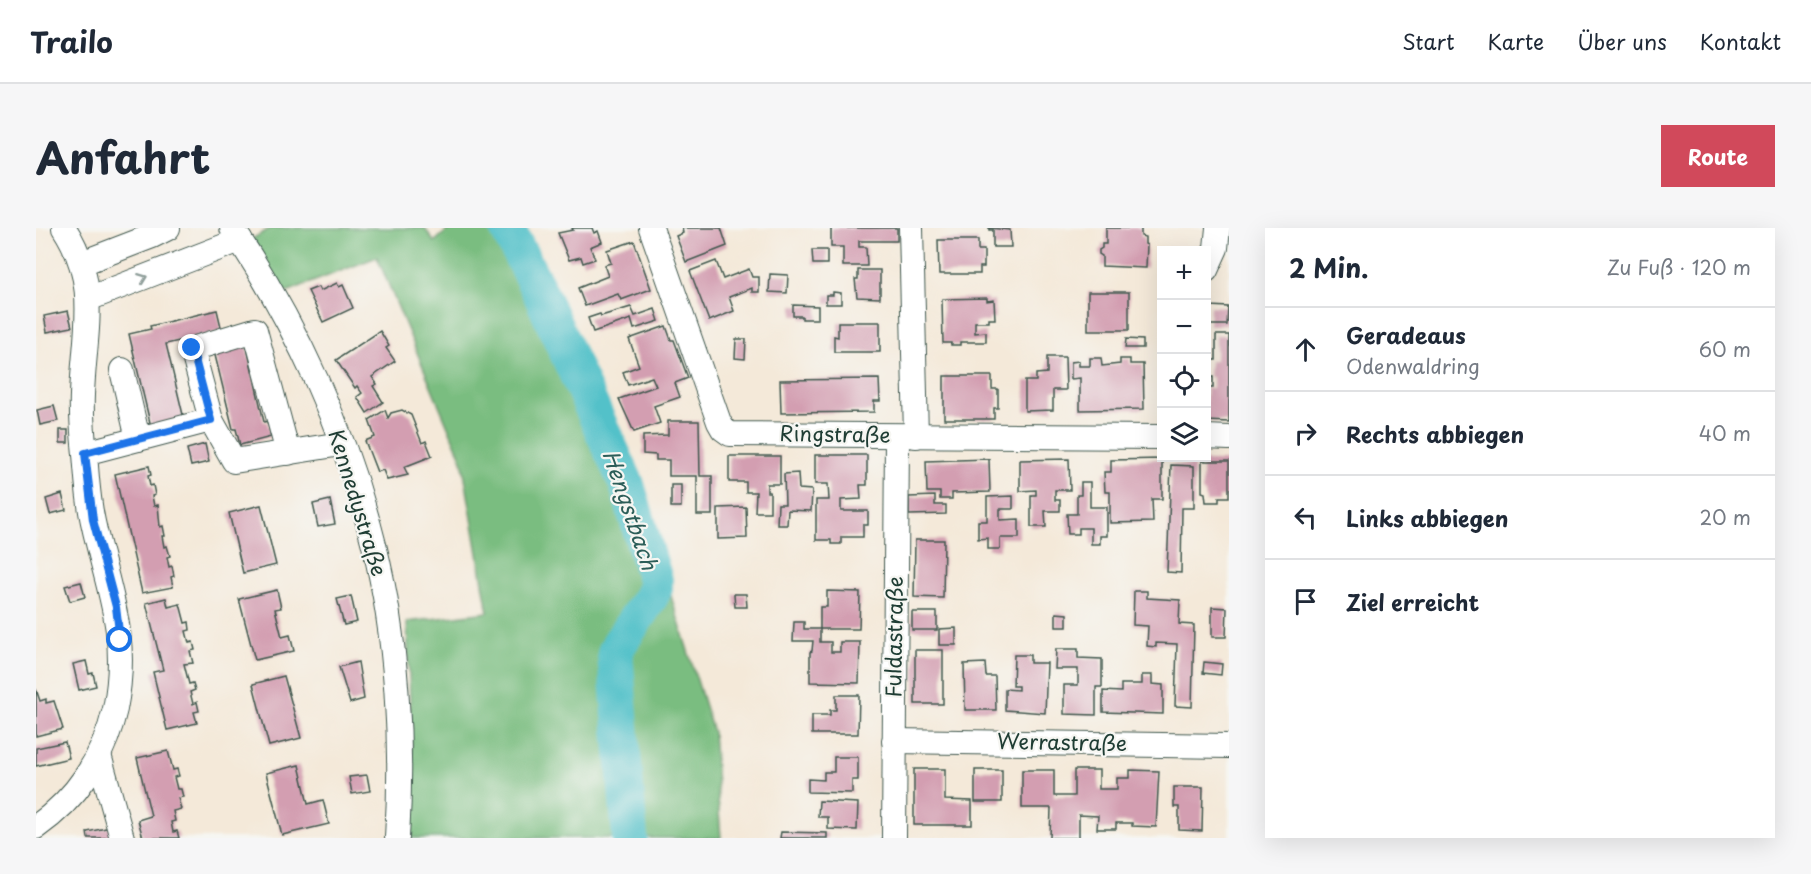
<!DOCTYPE html>
<html lang="de">
<meta charset="utf-8">
<style>
body{margin:0;font-family:"Playpen Sans",sans-serif;background:#f6f6f7;color:#1f2937}
.controls{position:absolute;right:18px;top:18px;display:grid;overflow:hidden;border-radius:0px;box-shadow:0 6px 24px #0002}
.controls button{width:54px;height:54px;display:grid;place-items:center;padding:0;border:0;border-bottom:2px solid #e0e1e3;background:#fff;color:#1f2937;font:30px sans-serif}
.stop{position:absolute;width:18px;height:18px;margin:-14px;border:4px solid #1a73e8;border-radius:50%;background:#fff}
.stop.end{background:#1a73e8;border-color:#fff;box-shadow:0 2px 6px #0008}
.list{margin:0;padding:0;list-style:none}
h2{display:flex;justify-content:space-between;align-items:center;height:78px;margin:0;padding:0 24px;font-size:26px}
h2 small{font-size:20px;font-weight:400;color:#747a83}
.list li{display:grid;grid-template-columns:39px 1fr auto;gap:18px;align-items:center;box-sizing:border-box;height:84px;padding:0 24px;border-top:2px solid #e0e1e3}
.list b{display:block;font-size:22px;white-space:nowrap}
.list p{margin:0;font-size:20px;white-space:nowrap;color:#747a83}
.list em{font-size:20px;font-style:normal;color:#747a83}
.icon{flex:none;width:33px;height:33px;fill:none;stroke:currentColor;stroke-width:2;stroke-linecap:round;stroke-linejoin:round}
.map{position:relative;flex:none;width:1193px;height:610px;overflow:hidden;border-radius:0px}
header{display:flex;align-items:center;gap:36px;box-sizing:border-box;height:84px;padding:0 30px;background:#fff;border-bottom:2px solid #e0e1e3}
header strong{font-size:28px}
nav{display:flex;gap:33px;margin-inline-start:auto;font-size:21px}
.intro{display:flex;align-items:center;justify-content:space-between;box-sizing:border-box;height:144px;padding:0 36px}
h1{margin:0;font-size:42px}
.button{padding:15px 27px;border-radius:0px;background:#d1495b;color:#fff;font-size:21px;font-weight:700}
main{display:flex;gap:36px;padding:0 36px}
aside{flex:1;background:#fff;border-radius:0px;box-shadow:0 6px 24px #0002}
.map>svg:first-child{display:block}
.forest{fill:#7abd80;stroke:#4c7d5a;stroke-width:1.5}
.lines{fill:none;stroke-linecap:round;stroke-linejoin:round}
.river{stroke:#53c1c9;stroke-width:36}
.building{fill:#d39eb1}
.minor-casing{stroke:#3f574d;stroke-width:26}
.minor{stroke:#fff;stroke-width:24}
.oneway{stroke:#8f9e9a}
.route{stroke:#1a73e8;stroke-width:8}
.labels{text-anchor:middle;stroke-width:4.5;stroke-linejoin:round;paint-order:stroke}
.street-label{font-size:21px;fill:#1f3d34;stroke:#f6f6f2}
.water-label{font-size:22px;font-style:italic;fill:#2c5e59;stroke:#f6f6f2}
</style>
<header>
<strong>Trailo</strong>
<nav><a>Start</a><a>Karte</a><a>Über uns</a><a>Kontakt</a></nav>
</header>
<div class="intro"><h1>Anfahrt</h1><a class="button">Route</a></div>
<main>
<div class="map">
<svg width="1193" height="610" viewBox="0 0 1193 610">
<rect width="100%" height="100%" fill="#f6f6f2"/>
<filter id="ink" filterUnits="userSpaceOnUse"><feTurbulence type="fractalNoise" baseFrequency=".0167" numOctaves="2"/><feDisplacementMap in="SourceGraphic" scale="12" xChannelSelector="R" yChannelSelector="G"/><feConvolveMatrix kernelMatrix="1 2 1 2 8 2 1 2 1" color-interpolation-filters="sRGB"/></filter>
<filter id="wash" filterUnits="userSpaceOnUse"><feTurbulence type="fractalNoise" baseFrequency=".008" numOctaves="4" result="noise"/><feDisplacementMap in="SourceGraphic" scale="24" xChannelSelector="R" yChannelSelector="G"/><feGaussianBlur stdDeviation="1.35" result="paint"/><feColorMatrix in="noise" values="0 0 0 0 0 0 0 0 0 0 0 0 0 0 0 0 0 1.4 0 .05"/><feComposite in="paint" operator="in"/></filter>
<g filter="url(#wash)">
<rect width="100%" height="100%" fill="#f4e9d9"/>
<!-- forest -->
<polygon class="forest" points="235,0 389,0 398,14 414,0 481,0 594,235 677,504 685,610 373,610 377,554 371,394 452,384 426,232 341,29 248,65 214,12"/>
<g class="lines">
<!-- river -->
<polyline class="river" points="471,0 505,67 591,257 619,352 619,360 615,368 583,416 579,425 594,610"/>
</g>
<g id="blocks">
<!-- building -->
<g class="building">
<polygon points="536,0 556,0 558,5 562,3 566,14 554,19 559,31 547,35 545,29 533,32 522,5 537,2"/>
<polygon points="646,0 685,0 691,18 650,34 640,8 647,5"/>
<polygon points="795,0 861,0 861,13 823,13 823,19 830,19 831,38 807,38 807,19 795,19"/>
<polygon points="953,0 974,2 975,19 957,19 957,2 953,2"/>
<polygon points="1070,0 1105,0 1105,8 1109,9 1109,16 1111,17 1110,40 1066,38 1066,28 1063,26 1063,22 1066,20 1066,16 1070,16"/>
<polygon points="902,12 942,12 942,22 948,22 948,39 944,39 944,46 903,46"/>
<polygon points="598,13 615,61 585,72 582,66 549,78 542,60 572,48 568,37 575,35 571,22"/>
<polygon points="776,22 791,22 791,36 777,36"/>
<polygon points="680,33 687,51 713,41 716,49 723,49 723,64 716,64 716,60 693,69 698,83 673,93 654,43"/>
<polygon points="822,42 844,42 844,70 821,69 819,51 822,51"/>
<polygon points="734,46 752,47 751,65 733,64"/>
<polygon points="301,55 303,59 307,57 317,80 287,94 272,63 282,59 284,63"/>
<polygon points="797,64 805,65 805,76 790,76 790,67 797,67"/>
<rect x="1052" y="64" width="41" height="38"/>
<polygon points="951,70 951,73 958,72 959,91 953,91 953,94 939,94 939,105 950,104 950,114 924,114 924,117 915,117 915,115 907,115 906,71"/>
<polygon points="757,77 782,78 782,91 766,91 766,88 757,88"/>
<polygon points="1174,78 1192,79 1191,97 1173,97"/>
<polygon points="595,79 599,88 619,81 623,93 598,101 595,91 557,104 552,90 564,86 565,88"/>
<polygon points="181,82 186,103 130,116 148,191 115,199 93,106 115,101 114,98"/>
<polygon points="32,83 36,99 11,104 8,88"/>
<polygon points="802,94 844,94 844,124 798,124 798,108 802,109"/>
<polygon points="630,98 635,112 638,112 652,150 639,155 644,169 618,178 624,195 598,204 583,171 620,158 616,149 592,157 587,144 603,138 593,111"/>
<polygon points="344,103 353,118 350,120 359,133 336,149 341,156 337,158 347,174 331,185 321,169 326,165 321,158 319,160 300,132"/>
<polygon points="1180,107 1193,107 1193,194 1170,193 1170,160 1177,160 1177,149 1173,149 1174,132 1180,132"/>
<polygon points="209,111 228,194 231,193 235,209 204,217 200,201 197,201 177,119"/>
<polygon points="700,111 710,111 709,131 699,130"/>
<polygon points="1090,111 1107,112 1107,120 1089,120"/>
<polygon points="1011,129 1029,129 1030,162 1017,162 1017,182 989,183 989,153 1000,153 1000,146 1011,145"/>
<polygon points="1054,130 1065,130 1066,138 1084,136 1084,131 1094,131 1094,136 1107,136 1108,181 1044,182 1044,150 1035,151 1035,134 1043,133 1043,138 1054,138"/>
<polygon points="908,148 956,148 956,161 962,161 962,180 958,180 958,191 908,191"/>
<polygon points="843,151 844,173 838,173 838,184 745,185 744,152"/>
<polygon points="18,178 22,193 4,197 1,182"/>
<polygon points="349,182 352,190 355,185 366,182 375,187 386,215 390,213 396,228 368,239 372,247 351,252 347,242 341,244 329,213 339,209 333,192"/>
<polygon points="632,193 663,193 664,248 676,248 676,287 661,287 661,248 633,248 633,232 620,232 620,227 607,226 607,208 632,207"/>
<rect x="24" y="202" width="8" height="13"/>
<polygon points="169,216 173,234 155,238 151,221"/>
<polygon points="779,227 831,227 831,257 824,257 825,271 805,272 805,283 832,283 832,297 827,297 827,309 805,309 805,316 795,316 795,312 780,312 780,272 793,272 792,256 779,256"/>
<polygon points="693,228 744,228 744,256 731,256 731,264 734,264 734,284 719,284 720,264 710,264 710,254 693,254"/>
<polygon points="953,231 954,264 916,265 916,271 904,271 904,264 891,264 890,233"/>
<polygon points="1033,231 1034,262 1019,262 1019,272 1024,272 1024,283 1009,283 1010,299 995,299 995,267 1000,267 1000,262 984,263 984,232"/>
<polygon points="1126,231 1126,271 1116,271 1117,294 1074,295 1074,264 1069,264 1068,244 1075,244 1075,232"/>
<polygon points="1166,233 1193,233 1193,269 1183,269 1183,274 1170,274 1169,265 1166,264"/>
<polygon points="1135,237 1158,238 1158,280 1146,280 1145,345 1131,344"/>
<polygon points="113,238 115,247 112,248 114,258 117,257 119,267 116,268 118,278 122,277 124,299 127,298 129,308 126,308 128,319 131,318 134,328 131,329 133,339 136,338 138,348 135,349 137,359 106,365 79,246"/>
<polygon points="762,245 763,261 776,262 775,283 752,282 751,297 741,297 742,276 749,276 748,246"/>
<polygon points="1045,254 1054,254 1054,279 1071,279 1071,308 1064,308 1064,316 1055,316 1055,300 1043,300 1043,306 1032,306 1031,286 1041,286 1041,267 1045,267"/>
<rect x="635" y="257" width="10" height="22"/>
<polygon points="26,266 30,282 14,286 10,271"/>
<polygon points="899,268 899,277 910,277 910,286 873,287 873,269"/>
<polygon points="977,268 977,281 964,281 964,292 983,291 983,310 964,310 964,321 952,321 952,310 942,311 942,293 951,293 951,269"/>
<polygon points="294,272 299,296 282,299 277,276"/>
<polygon points="225,277 240,337 207,345 193,285"/>
<polygon points="710,279 711,310 682,311 682,280"/>
<polygon points="879,312 908,312 907,370 878,369"/>
<polygon points="45,354 49,369 34,373 29,358"/>
<polygon points="241,362 245,380 239,381 246,409 254,407 258,423 219,432 203,371"/>
<polygon points="791,363 824,364 823,401 784,401 784,414 795,414 795,424 804,424 804,414 824,414 823,455 774,454 774,424 776,423 777,413 757,413 758,394 768,394 768,401 784,401 784,379 791,379"/>
<polygon points="1098,363 1111,363 1111,370 1144,372 1143,396 1158,397 1156,479 1139,478 1141,416 1120,415 1120,419 1111,418 1112,398 1097,397"/>
<polygon points="698,366 710,366 711,379 699,379"/>
<polygon points="315,368 321,394 308,397 301,371"/>
<polygon points="130,370 132,379 144,376 149,395 153,394 154,402 150,403 153,415 157,414 159,422 154,423 157,435 148,436 153,456 157,455 159,462 154,464 157,476 161,474 163,483 158,484 161,495 131,502 117,444 127,442 110,375"/>
<polygon points="1176,379 1191,380 1190,409 1176,409"/>
<rect x="876" y="384" width="25" height="18"/>
<polygon points="1020,385 1031,386 1031,399 1020,399"/>
<polygon points="920,400 920,417 903,417 903,401"/>
<polygon points="1020,421 1042,421 1042,430 1066,431 1066,459 1060,459 1060,487 1028,486 1028,457 1042,457 1042,441 1019,441"/>
<rect x="879" y="422" width="28" height="54"/>
<polygon points="978,427 994,427 994,435 1011,435 1009,485 969,482 969,461 982,462 982,458 977,458"/>
<polygon points="50,433 53,446 57,445 60,458 43,462 37,436"/>
<polygon points="322,434 328,471 314,475 303,439"/>
<polygon points="1168,434 1186,436 1185,447 1167,445"/>
<polygon points="949,435 950,448 959,448 960,482 929,482 928,436"/>
<polygon points="1106,447 1116,447 1116,456 1127,457 1127,486 1067,484 1067,463 1085,464 1085,456 1106,456"/>
<polygon points="248,448 265,510 233,518 217,456"/>
<polygon points="0,461 4,473 10,471 10,475 18,473 27,501 0,508"/>
<polygon points="800,467 823,467 822,506 776,506 776,487 794,487 794,482 800,482"/>
<polygon points="29,514 33,530 0,538 0,520"/>
<polygon points="132,523 137,542 141,541 143,548 138,549 141,561 145,561 147,569 142,570 145,581 137,583 139,593 135,594 137,604 141,603 143,610 107,610 102,592 115,588 101,530"/>
<polygon points="798,529 822,529 822,552 816,552 816,565 772,564 772,551 788,552 788,544 798,544"/>
<polygon points="263,537 272,576 287,572 293,596 246,607 230,545"/>
<polygon points="878,541 909,541 909,572 936,573 936,597 878,597"/>
<rect x="939" y="542" width="27" height="32"/>
<polygon points="986,542 1018,542 1018,568 1038,568 1038,542 1063,542 1063,561 1081,561 1081,550 1094,550 1094,542 1123,543 1120,599 1096,598 1096,595 1080,595 1080,601 1061,601 1062,588 1043,587 1043,610 1014,610 1015,580 986,580"/>
<polygon points="331,547 334,563 316,566 313,549"/>
<polygon points="1138,559 1167,559 1166,603 1143,602 1143,579 1138,579"/>
<polygon points="783,573 822,575 821,602 792,601 792,589 782,589"/>
<polygon points="75,599 77,610 52,610 51,604"/>
<polygon points="745,604 791,605 791,610 744,610"/>
</g>
</g>
</g>
<g filter="url(#ink)">
<use href="#blocks" fill-opacity="0" stroke="#3f574d" stroke-width="1.5"/>
<g class="lines">
<!-- minor casing -->
<g class="minor-casing">
<g id="minor">
<path d="M196 0C260 96 310 205 338 317 361 408 367 517 361 610"/>
<polyline points="615,0 683,194 687,201 694,206 1126,209"/>
<polyline points="875,0 880,208"/>
<polyline points="46,35 116,8 132,0"/>
<polyline points="1170,42 1180,20 1182,0"/>
<polyline points="52,71 204,12"/>
<polyline points="86,142 102,211"/>
<polyline points="175,192 156,121 219,102 252,225"/>
<polyline points="1170,209 1193,210"/>
<polyline points="49,225 175,192 198,233 305,216"/>
<polyline points="858,513 1193,518"/>
<polyline points="63,527 86,610"/>
<path d="M0 599C40 571 68 530 79 481 94 407 72 364 57 294 52 272 51 249 49 226 47 207 45 187 46 167 48 105 65 57 28 0"/>
<polyline points="858,610 861,209"/>
</g>
</g>
<!-- minor -->
<use href="#minor" class="minor"/>
</g>
<!-- one-way arrows -->
<defs><path id="oneway-chevron" d="M-2-3.5L2.5 0L-2 3.5" fill="none" stroke-width="1.6" stroke-linecap="round" stroke-linejoin="round" transform="scale(1.5)"/></defs>
<use class="oneway" href="#oneway-chevron" transform="translate(107 50) rotate(-21)"/>
</g>
<g class="lines" filter="url(#ink)">
<!-- route -->
<polyline class="route" points="84,412 80,379 57,292 49,225 175,192 156,120"/>
</g>
<g class="labels">
<!-- street labels -->
<g class="street-label">
<text transform="translate(799 207) rotate(1)" y="7">Ringstraße</text>
<text transform="translate(321 275) rotate(73)" y="7">Kennedystraße</text>
<text transform="translate(859 409) rotate(-89)" y="7">Fuldastraße</text>
<text transform="translate(1026 515) rotate(1)" y="7">Werrastraße</text>
</g>
<!-- water labels -->
<g class="water-label">
<text transform="translate(594 282) rotate(71)" y="8">Hengstbach</text>
</g>
</g>
</svg>
<div class="controls">
<button>+</button>
<button>−</button>
<button><svg class="icon" aria-label="locate" viewBox="0 0 24 24"><circle cx="12" cy="12" r="6"/><path d="M12 2v4M12 18v4M2 12h4M18 12h4"/></svg></button>
<button><svg class="icon" aria-label="layers" viewBox="0 0 24 24"><path d="M12 4l9 5-9 5-9-5zM3 14l9 5 9-5"/></svg></button>
</div>
<div class="stop" style="left:84px;top:412px"></div>
<div class="stop end" style="left:156px;top:120px"></div>
</div>
<aside>
<h2>2 Min.<small>Zu Fuß · 120 m</small></h2>
<ul class="list">
<li><svg class="icon" aria-label="ahead" viewBox="0 0 24 24"><path d="M12 20V5M6 11l6-6 6 6"/></svg><div><b>Geradeaus</b><p>Odenwaldring</p></div><em>60 m</em></li>
<li><svg class="icon" aria-label="right" viewBox="0 0 24 24"><path d="M7 20v-9h11M14 6l5 5-5 5"/></svg><div><b>Rechts abbiegen</b></div><em>40 m</em></li>
<li><svg class="icon" aria-label="left" viewBox="0 0 24 24"><path d="M17 20v-9H6M10 6l-5 5 5 5"/></svg><div><b>Links abbiegen</b></div><em>20 m</em></li>
<li><svg class="icon" aria-label="arrive" viewBox="0 0 24 24"><path d="M6 21V4h12l-3 4 3 4H6"/></svg><div><b>Ziel erreicht</b></div></li>
</ul>
</aside>
</main>
